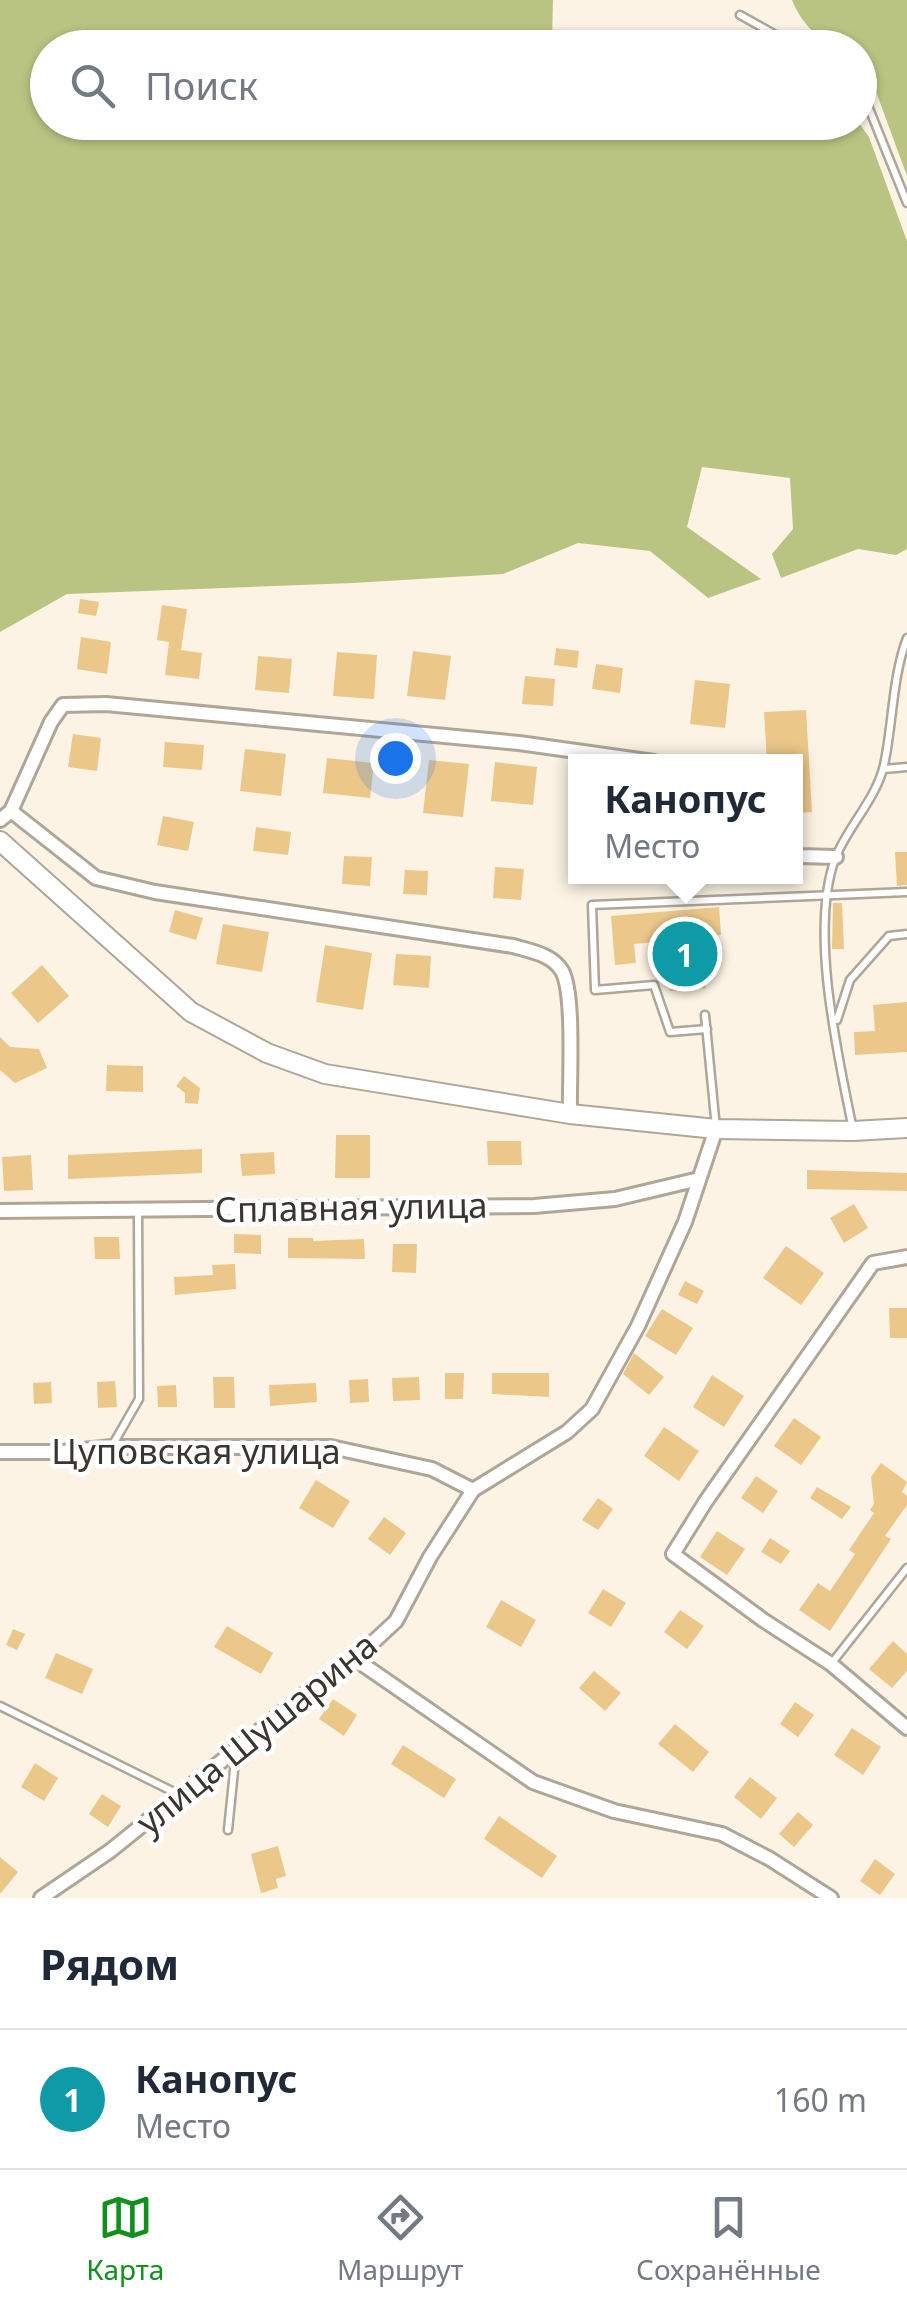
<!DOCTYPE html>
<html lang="ru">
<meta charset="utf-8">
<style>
body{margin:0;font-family:"Noto Sans",sans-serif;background:#f6f6f7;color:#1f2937}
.you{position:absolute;left:395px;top:758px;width:35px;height:35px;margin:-25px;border:8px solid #fff;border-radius:50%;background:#1a73e8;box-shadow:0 0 0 15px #1a73e833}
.badge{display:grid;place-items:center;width:65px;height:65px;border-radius:50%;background:#12901e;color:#fff;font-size:32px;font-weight:700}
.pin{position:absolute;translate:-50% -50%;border:5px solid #fff;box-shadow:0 2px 10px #0006}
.popup{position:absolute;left:568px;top:754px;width:235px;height:130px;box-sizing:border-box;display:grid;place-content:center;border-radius:0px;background:#fff;filter:drop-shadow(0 2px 8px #0005);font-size:32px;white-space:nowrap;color:#747a83}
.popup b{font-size:38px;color:#1f2937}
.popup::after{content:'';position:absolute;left:50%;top:100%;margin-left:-20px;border:20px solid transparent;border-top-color:#fff}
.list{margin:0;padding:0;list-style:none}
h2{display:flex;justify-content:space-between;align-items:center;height:130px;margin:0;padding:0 40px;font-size:42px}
h2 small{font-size:32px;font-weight:400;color:#747a83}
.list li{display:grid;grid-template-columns:65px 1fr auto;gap:30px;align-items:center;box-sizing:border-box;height:140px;padding:0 40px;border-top:2px solid #e0e1e3}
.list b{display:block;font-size:38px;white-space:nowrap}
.list p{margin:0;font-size:32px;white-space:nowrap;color:#747a83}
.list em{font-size:32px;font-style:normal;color:#747a83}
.icon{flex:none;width:55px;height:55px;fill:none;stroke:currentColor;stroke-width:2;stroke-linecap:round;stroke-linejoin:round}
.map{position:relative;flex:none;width:907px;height:1898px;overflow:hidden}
.search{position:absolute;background:#fff;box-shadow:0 2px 8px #0004;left:30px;right:30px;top:30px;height:110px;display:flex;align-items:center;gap:25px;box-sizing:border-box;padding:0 35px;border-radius:55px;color:#747a83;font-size:38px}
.sheet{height:270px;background:#fff}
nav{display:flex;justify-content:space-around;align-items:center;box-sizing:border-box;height:140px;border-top:2px solid #e0e1e3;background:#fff;font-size:28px;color:#747a83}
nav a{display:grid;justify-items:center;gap:5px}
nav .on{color:#12901e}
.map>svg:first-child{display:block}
.forest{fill:#b9c482}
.building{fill:#ebc88a}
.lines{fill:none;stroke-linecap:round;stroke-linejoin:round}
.lane-casing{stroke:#aea698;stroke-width:11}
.street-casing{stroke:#aea698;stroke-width:18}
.secondary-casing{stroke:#aea698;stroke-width:22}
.lane{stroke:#fff;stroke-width:6}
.street{stroke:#fff;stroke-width:12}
.secondary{stroke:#fff;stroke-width:18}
.labels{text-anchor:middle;stroke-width:9;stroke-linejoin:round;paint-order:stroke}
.street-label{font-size:35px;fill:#393630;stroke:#fff}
</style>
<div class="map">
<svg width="907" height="1898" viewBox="0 0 907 1898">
<rect width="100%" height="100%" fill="#fcf3e4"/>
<!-- forest -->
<g class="forest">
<polygon points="0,0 553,0 552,41 557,47 48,48 48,122 859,123 869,137 907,241 907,549 896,555 858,549 781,578 772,554 793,529 790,478 702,467 687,527 761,579 708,598 650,551 578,543 503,574 353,583 67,594 0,632"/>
<path d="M792 0H907V176L868 70 860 64V48C826 48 805 31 792 0Z"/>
</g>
<!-- building -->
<g class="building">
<polygon points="80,599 99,602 96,616 78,613"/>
<polygon points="162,605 187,609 181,650 202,653 199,679 165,675 169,642 157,640"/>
<polygon points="81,637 111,642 107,674 77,669"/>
<polygon points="556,648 579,651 577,668 554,665"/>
<polygon points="413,651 451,656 445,700 407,696"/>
<polygon points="337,652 377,655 374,699 333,696"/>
<polygon points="258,656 292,659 289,693 255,690"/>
<polygon points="596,664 623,668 620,693 592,689"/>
<polygon points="525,676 555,679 553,706 522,704"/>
<polygon points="695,680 730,684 725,728 690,724"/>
<polygon points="806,710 812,812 795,813 795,762 767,762 764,712"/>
<polygon points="73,734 101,738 97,771 68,767"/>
<polygon points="165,742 204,745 202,770 163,767"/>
<polygon points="245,749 286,754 281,796 240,791"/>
<polygon points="327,758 374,763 370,798 323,793"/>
<polygon points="429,760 469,764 463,817 423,813"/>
<polygon points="495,762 537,767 533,805 491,801"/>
<polygon points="163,816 194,822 188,851 157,845"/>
<polygon points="256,827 291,832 288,855 253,851"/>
<polygon points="895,852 907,852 907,885 897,886"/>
<polygon points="344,856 372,857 370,886 342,884"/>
<polygon points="495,867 524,869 521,900 493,898"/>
<polygon points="405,870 428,871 427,895 403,894"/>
<polygon points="833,903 842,903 844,949 832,949"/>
<polygon points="719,907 721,935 701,937 706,988 670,991 666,941 634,944 636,963 615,965 611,916"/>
<polygon points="175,910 203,918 196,940 169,932"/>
<polygon points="223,924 269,932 262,972 216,964"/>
<polygon points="325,945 372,953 363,1010 316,1002"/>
<polygon points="396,954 431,956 429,988 393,985"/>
<polygon points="42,965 69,996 38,1023 11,993"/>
<polygon points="907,1002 907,1052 855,1055 854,1032 875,1031 873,1005"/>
<polygon points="0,1037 10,1047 39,1049 47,1068 15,1083 0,1070"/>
<polygon points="107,1065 143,1066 143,1092 106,1091"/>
<polygon points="184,1076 200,1088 198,1104 185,1103 185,1093 176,1086"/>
<polygon points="336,1135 370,1135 370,1178 335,1178"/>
<polygon points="487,1141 521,1141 522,1165 488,1165"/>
<polygon points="202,1149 202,1173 68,1179 68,1155"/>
<polygon points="274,1152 275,1174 242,1176 240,1154"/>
<polygon points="31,1155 33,1190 4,1191 2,1157"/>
<polygon points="807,1170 907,1173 907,1191 807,1189"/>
<polygon points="854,1204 868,1228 844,1243 830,1218"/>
<polygon points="234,1234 261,1235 261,1254 234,1253"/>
<polygon points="94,1237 119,1237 120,1259 95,1259"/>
<polygon points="288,1238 313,1238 313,1241 364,1239 365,1259 288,1258"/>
<polygon points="393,1244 417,1244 416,1273 392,1272"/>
<polygon points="786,1246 824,1273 801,1305 763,1278"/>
<polygon points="235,1264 236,1289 175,1295 174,1277 213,1275 212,1265"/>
<polygon points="685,1281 704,1291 697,1304 678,1295"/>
<polygon points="889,1308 907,1308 907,1338 890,1338"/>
<polygon points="662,1309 693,1328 676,1355 645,1336"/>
<polygon points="634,1353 664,1377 649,1395 623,1374"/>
<polygon points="445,1373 464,1373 463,1399 445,1399"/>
<polygon points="492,1373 549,1373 549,1397 492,1394"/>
<polygon points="712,1375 744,1396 724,1427 693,1407"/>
<polygon points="213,1377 234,1377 235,1408 214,1408"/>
<polygon points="419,1377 420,1400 393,1401 392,1378"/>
<polygon points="368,1379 369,1402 350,1403 349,1380"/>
<polygon points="115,1381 117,1407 98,1408 97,1382"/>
<polygon points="51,1382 52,1403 34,1404 33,1383"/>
<polygon points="316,1383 317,1402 270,1406 269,1385"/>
<polygon points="176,1385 177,1407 158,1407 157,1386"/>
<polygon points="794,1418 821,1437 801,1465 774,1446"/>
<polygon points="664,1427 699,1451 679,1481 644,1456"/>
<polygon points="881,1463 907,1482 902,1492 907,1496 907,1505 885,1536 891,1539 830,1631 799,1610 818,1583 830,1591 855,1554 849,1550 874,1513 870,1510 874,1504 871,1477"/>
<polygon points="756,1476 778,1491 763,1513 741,1498"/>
<polygon points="316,1480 350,1501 333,1528 299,1508"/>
<polygon points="817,1487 851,1507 842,1519 810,1498"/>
<polygon points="598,1498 613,1509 598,1530 582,1520"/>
<polygon points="384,1517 406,1533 390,1555 368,1539"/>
<polygon points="717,1531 745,1549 727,1575 700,1557"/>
<polygon points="770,1538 790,1551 781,1564 761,1552"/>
<polygon points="603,1589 626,1603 611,1627 588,1613"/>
<polygon points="501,1600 536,1620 521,1647 486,1627"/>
<polygon points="680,1610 704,1626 687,1649 664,1632"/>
<polygon points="227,1626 273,1653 261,1674 214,1647"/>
<polygon points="13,1629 25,1634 17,1650 6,1645"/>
<polygon points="893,1641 907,1654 907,1671 892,1688 869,1669"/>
<polygon points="56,1653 93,1669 82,1694 45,1678"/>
<polygon points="594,1671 621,1693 605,1711 579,1688"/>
<polygon points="333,1699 357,1715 344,1736 319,1719"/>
<polygon points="795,1702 814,1715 798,1737 780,1724"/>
<polygon points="675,1724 709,1752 693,1772 658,1744"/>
<polygon points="852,1728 881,1747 863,1775 834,1755"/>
<polygon points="403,1745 456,1779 444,1798 391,1764"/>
<polygon points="35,1763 58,1778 44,1801 21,1787"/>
<polygon points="750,1777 777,1798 761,1819 734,1797"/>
<polygon points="102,1794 121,1806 108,1827 89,1814"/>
<polygon points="798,1812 813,1825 794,1847 779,1834"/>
<polygon points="499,1816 557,1856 542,1878 484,1839"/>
<polygon points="278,1846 286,1876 276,1879 278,1888 261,1893 251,1854"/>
<polygon points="0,1857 18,1872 0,1894"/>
<polygon points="875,1859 895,1874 880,1895 860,1881"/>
</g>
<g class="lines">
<!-- lane casing -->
<g class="lane-casing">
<g id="lane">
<polyline points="740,15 799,48"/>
<polyline points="860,86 907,203"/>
<polyline points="884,769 907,767"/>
<polyline points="705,1015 716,1128"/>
<polyline points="837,1020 850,980 889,936 907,934"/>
<polyline points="707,1029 670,1032 654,985 595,990 592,905 907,892"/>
<path d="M853 1130C838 1055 809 931 835 859 847 827 876 800 884 765 893 724 892 678 907 638"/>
<polyline points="112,1446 139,1399 138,1211"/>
<polyline points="831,1664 907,1568"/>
<polyline points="0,1706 178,1794"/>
<polyline points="228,1830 236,1751"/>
</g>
</g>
<!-- street casing -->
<g class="street-casing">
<g id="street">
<polyline points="11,811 51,722 63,705 106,704 519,743 654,762"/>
<path d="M0 820 11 811 96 878 155 892 513 946C530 951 552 954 562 971 575 994 569 1084 570 1114"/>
<polyline points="795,853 799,856 836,857"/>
<polyline points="0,1211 534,1206 615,1199 699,1179"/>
<polyline points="907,1257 873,1263 706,1501 673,1554 763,1620 831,1664 907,1728"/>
<polyline points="0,1452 63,1452 112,1447 331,1447 432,1469 473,1490 567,1432 592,1409 638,1326 685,1222 716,1129"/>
<polyline points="355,1659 533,1782 614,1811 722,1834 770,1859 831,1898"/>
<polyline points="41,1898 110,1851 316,1685 355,1659 396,1621 430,1557 473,1490"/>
</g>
</g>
<!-- secondary casing -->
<g class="secondary-casing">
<polyline id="secondary" points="0,841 191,1012 267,1053 325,1074 570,1114 716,1129 853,1131 907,1128"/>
</g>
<!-- lane -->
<use href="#lane" class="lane"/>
<!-- street -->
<use href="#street" class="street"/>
<!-- secondary -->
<use href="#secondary" class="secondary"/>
</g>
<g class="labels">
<!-- street labels -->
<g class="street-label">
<text transform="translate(351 1208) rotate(-1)" y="12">Сплавная улица</text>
<text x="196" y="1464">Цуповская улица</text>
<text transform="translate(257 1734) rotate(-39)" y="12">улица Шушарина</text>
</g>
</g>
</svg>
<div class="you"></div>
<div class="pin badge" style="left:685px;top:954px;background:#0f9aa8">1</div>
<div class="popup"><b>Канопус</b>Место</div>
<div class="search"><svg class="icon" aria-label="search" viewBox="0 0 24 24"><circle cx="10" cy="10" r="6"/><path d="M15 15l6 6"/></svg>Поиск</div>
</div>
<section class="sheet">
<h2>Рядом<small></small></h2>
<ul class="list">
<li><span class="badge" style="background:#0f9aa8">1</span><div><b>Канопус</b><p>Место</p></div><em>160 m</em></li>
</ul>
</section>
<nav>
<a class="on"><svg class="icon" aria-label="map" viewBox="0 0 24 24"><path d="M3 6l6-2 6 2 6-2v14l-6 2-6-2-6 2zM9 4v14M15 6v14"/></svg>Карта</a>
<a><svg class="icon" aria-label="directions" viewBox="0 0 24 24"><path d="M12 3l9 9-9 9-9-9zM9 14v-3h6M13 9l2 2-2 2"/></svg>Маршрут</a>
<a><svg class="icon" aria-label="saved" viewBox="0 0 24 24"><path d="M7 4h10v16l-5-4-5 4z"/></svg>Сохранённые</a>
</nav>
